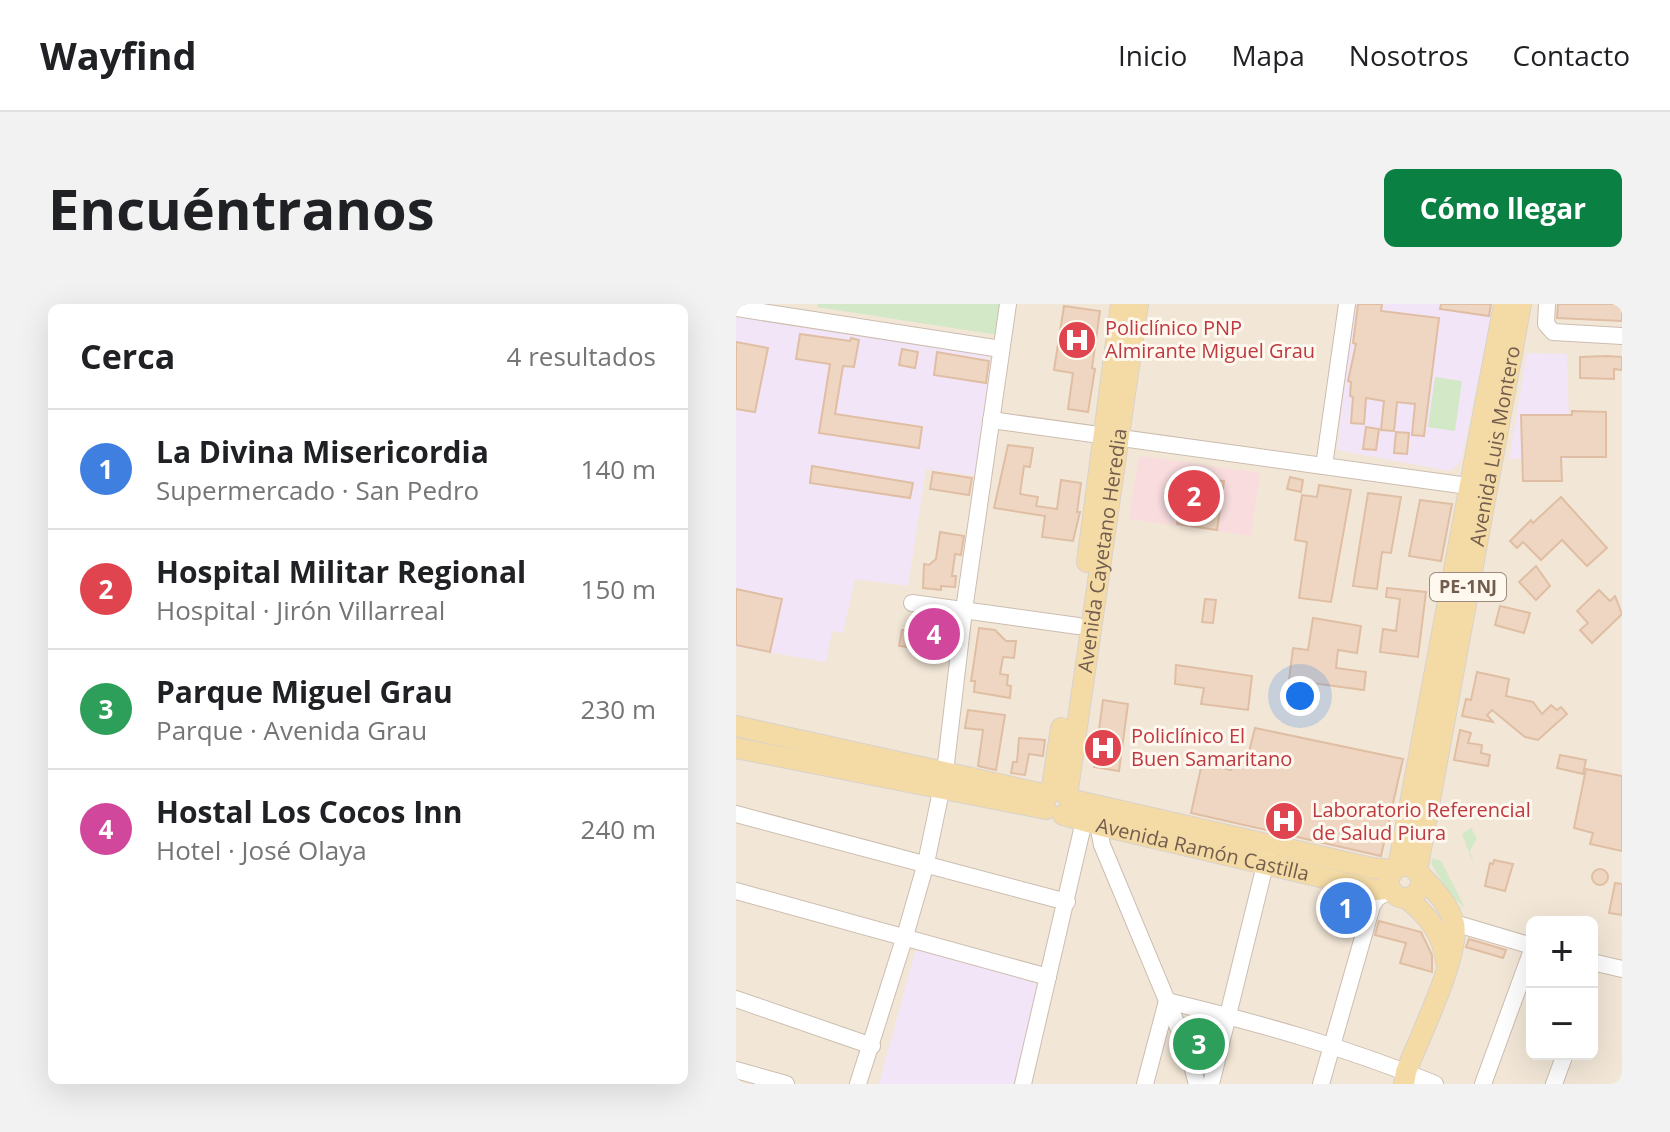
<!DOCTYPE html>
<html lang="es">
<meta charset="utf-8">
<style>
body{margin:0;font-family:"Open Sans",sans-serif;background:#f2f2f2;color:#202124}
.controls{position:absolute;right:24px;bottom:24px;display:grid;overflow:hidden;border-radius:12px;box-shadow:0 8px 32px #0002}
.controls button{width:72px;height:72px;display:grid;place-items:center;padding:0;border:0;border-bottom:2px solid #e0e0e0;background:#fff;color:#202124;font:40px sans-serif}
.you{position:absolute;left:564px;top:392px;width:28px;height:28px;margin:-20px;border:6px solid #fff;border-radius:50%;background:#1a73e8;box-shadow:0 0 0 12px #1a73e833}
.badge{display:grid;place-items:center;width:52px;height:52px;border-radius:50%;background:#0b8043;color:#fff;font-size:26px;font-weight:700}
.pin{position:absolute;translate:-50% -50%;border:4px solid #fff;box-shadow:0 2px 8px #0006}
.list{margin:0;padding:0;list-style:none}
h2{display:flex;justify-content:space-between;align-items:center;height:104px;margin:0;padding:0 32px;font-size:34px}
h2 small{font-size:26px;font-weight:400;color:#757577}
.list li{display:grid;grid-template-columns:52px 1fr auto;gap:24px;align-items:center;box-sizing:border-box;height:120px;padding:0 32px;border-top:2px solid #e0e0e0}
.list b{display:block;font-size:30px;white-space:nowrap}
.list p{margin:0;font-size:26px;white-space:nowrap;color:#757577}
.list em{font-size:26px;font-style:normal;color:#757577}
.map{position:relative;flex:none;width:886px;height:780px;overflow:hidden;border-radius:12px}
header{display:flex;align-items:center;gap:48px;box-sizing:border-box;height:112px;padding:0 40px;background:#fff;border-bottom:2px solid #e0e0e0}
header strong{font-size:38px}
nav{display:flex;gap:44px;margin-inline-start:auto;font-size:28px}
.intro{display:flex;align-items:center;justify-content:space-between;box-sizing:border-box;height:192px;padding:0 48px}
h1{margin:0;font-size:56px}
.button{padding:20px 36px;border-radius:12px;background:#0b8043;color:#fff;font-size:28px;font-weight:700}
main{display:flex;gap:48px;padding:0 48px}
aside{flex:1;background:#fff;border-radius:12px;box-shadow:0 8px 32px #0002}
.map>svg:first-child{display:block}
.residential{fill:#f2e7d7;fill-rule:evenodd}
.education{fill:#f2e5f7}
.medical{fill:#f8dcde}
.green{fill:#d3e8c7}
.building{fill:#eed6c2;stroke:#e0bea3;stroke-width:2}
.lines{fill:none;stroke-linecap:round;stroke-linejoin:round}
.minor-casing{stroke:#ccbdaf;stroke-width:18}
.major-casing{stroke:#d8d2cd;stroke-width:22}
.minor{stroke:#fff;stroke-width:16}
.major{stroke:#f4dba6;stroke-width:20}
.labels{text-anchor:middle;stroke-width:6;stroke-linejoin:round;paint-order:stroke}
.shield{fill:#fef8ee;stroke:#9d8c7e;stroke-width:2}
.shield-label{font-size:18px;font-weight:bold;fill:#735d4e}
.health-label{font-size:20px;fill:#be3a42;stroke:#fef8ee;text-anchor:start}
.street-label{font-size:20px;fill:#735d4e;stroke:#fef8ee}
</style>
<header>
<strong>Wayfind</strong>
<nav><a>Inicio</a><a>Mapa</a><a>Nosotros</a><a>Contacto</a></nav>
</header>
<div class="intro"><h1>Encuéntranos</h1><a class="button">Cómo llegar</a></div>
<main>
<aside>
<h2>Cerca<small>4 resultados</small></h2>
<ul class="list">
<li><span class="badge" style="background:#3f7fe0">1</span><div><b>La Divina Misericordia</b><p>Supermercado · San Pedro</p></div><em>140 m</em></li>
<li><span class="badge" style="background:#e0444e">2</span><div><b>Hospital Militar Regional</b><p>Hospital · Jirón Villarreal</p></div><em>150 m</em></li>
<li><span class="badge" style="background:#2e9e5b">3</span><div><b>Parque Miguel Grau</b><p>Parque · Avenida Grau</p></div><em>230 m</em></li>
<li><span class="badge" style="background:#d1479c">4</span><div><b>Hostal Los Cocos Inn</b><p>Hotel · José Olaya</p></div><em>240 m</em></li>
</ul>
</aside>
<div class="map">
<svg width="886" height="780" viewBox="0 0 886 780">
<rect width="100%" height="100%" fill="#fbf5e8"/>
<!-- residential -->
<path class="residential" d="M0 0H886V780H0ZM796 618H856V750H796Z"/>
<!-- education -->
<g class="education">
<polygon points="618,0 755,0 757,4 725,157 714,167 601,146"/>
<polygon points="0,10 249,51 256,58 240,172 190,165 172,282 119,275 107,329 96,327 90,358 0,343"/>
<polygon points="791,49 831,50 834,155 773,155"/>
<polygon points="186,645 298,678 303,684 280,780 143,780 179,648"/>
</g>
<!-- medical -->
<polygon class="medical" points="405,152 524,169 515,232 393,215 402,156"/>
<!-- green -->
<g class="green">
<polygon points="82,0 265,0 262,31 81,3"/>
<polygon points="699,73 726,77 719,127 692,123"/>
<polygon points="735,524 741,534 734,547 738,562 726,530"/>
<polygon points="697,554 705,557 729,604 711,587 695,559"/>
<polygon points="442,711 477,719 469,761 462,762"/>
</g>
<!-- building -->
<g class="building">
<polygon points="622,0 646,0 645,7 703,14 688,132 676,131 679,100 661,98 658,127 645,126 648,97 630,94 628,120 615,119 617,93 614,92 615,78 612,77 620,40 617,39"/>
<polygon points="705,0 755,0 753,12 704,5"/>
<polygon points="822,0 886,0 886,17 821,14"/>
<polygon points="328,2 364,7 356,64 359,65 352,108 332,105 337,69 318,66"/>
<polygon points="64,30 114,37 115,34 123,36 118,63 107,62 99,110 186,123 183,144 83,129 94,60 60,55"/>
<polygon points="0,38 32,44 19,108 0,105"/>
<polygon points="166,45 182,48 179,64 163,61"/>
<polygon points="201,48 253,57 250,79 198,71"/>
<polygon points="872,52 886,53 886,66 878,65 878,75 844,74 844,53"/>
<polygon points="836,107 870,108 870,153 825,153 826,177 787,177 785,111 836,111"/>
<polygon points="630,123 643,125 640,146 627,145"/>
<polygon points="660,128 673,129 671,150 658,149"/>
<polygon points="272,141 297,144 294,163 288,162 284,190 302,193 300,202 321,205 325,176 345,179 341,208 344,208 337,237 306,233 309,212 258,204"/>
<polygon points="76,162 177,179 174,194 74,179"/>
<polygon points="197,168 236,174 233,191 194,185"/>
<polygon points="448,172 488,177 481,226 441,220"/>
<polygon points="554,173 567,176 565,188 551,185"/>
<polygon points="583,181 615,186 595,298 563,294 571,238 559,236 566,191 581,193"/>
<polygon points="632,189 665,193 655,249 646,248 641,285 617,282"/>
<polygon points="825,193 871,244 851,262 826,236 805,256 787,238 781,244 774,237 795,216 797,219"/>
<polygon points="684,196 716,200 705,257 673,252"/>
<polygon points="204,228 228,232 225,251 219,250 216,272 220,272 219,283 205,282 205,286 187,284 188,260 193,261 200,255"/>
<polygon points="800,262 814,282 800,296 783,278"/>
<polygon points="651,284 690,288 682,353 644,348 647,325 660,327 664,295 650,293"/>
<polygon points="0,285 46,295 34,348 0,341"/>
<polygon points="863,286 874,297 879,292 886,310 856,339 844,326 852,319 841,307"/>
<polygon points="469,295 480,296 477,319 466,318"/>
<polygon points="764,302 794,309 788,329 759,321"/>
<polygon points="178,313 211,317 213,320 210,349 195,347 196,342 189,341 178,318"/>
<polygon points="577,314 625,322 621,349 602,346 600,364 630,368 628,386 553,376 557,344 572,346"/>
<polygon points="243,324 259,326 270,337 280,337 278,354 267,353 264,370 272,371 271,381 275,382 274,394 238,388 239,377 235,377"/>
<polygon points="166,326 174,326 171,343 163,342"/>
<polygon points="440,361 516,372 512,406 465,400 468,384 439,380"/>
<polygon points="741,368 773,375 770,392 797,398 806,410 815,401 821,406 825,403 831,410 802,436 789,433 756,406 751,411 757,418 726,412 730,395 735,396"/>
<polygon points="367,396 392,400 383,467 358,463"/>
<polygon points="232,406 269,411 260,466 242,462 247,426 229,424"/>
<polygon points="519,424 667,455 645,552 455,509 466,459 495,466 497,457 510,460"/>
<polygon points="724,426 735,429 732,439 746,441 745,449 754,451 752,462 718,456"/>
<polygon points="283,434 309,436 307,452 293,450 289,471 275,469 277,458 281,458"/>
<polygon points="824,451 850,456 847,470 821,464"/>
<polygon points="850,465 886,472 886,547 854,540 857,529 838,524"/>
<polygon points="758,556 777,560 769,587 749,582 754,559 757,560"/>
<circle cx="864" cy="573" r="8"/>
<polygon points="879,579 886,580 886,611 873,609"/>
<polygon points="643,617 685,628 696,651 696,668 664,659 670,639 639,631"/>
<polygon points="733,635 770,646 767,654 730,643"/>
</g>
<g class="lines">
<!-- minor casing -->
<g class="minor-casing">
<g id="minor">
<polyline points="811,0 810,20 817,28 886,32"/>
<polyline points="0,4 265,45"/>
<polyline points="255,116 732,182"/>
<polyline points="588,162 611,0"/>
<polyline points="176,299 342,322"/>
<polyline points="0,510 331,598"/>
<polyline points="362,521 366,541 452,747 461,780"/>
<polyline points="0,587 312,673"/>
<polyline points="718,619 796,642"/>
<polyline points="856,658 886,665"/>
<polyline points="0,695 136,742"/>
<path d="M431 697C522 719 613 744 699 780"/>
<polyline points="0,766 50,780"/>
<polyline points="122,780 169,632 190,559 209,468 228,306 272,0"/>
<polyline points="287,780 348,517"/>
<polyline points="409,780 431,697"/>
<polyline points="475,780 532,549"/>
<polyline points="585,780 636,602 641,594 655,586"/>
<polyline points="747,780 796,646"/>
<polyline points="818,780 829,750"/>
</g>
</g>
<!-- major casing -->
<g class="major-casing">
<g id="major">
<polyline points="351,258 385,0"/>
<polyline points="0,422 312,491"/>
<polyline points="0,444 310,505"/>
<polyline points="315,489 325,424"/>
<path id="s1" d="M331 492 402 0"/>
<polyline points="333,495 636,564 657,566"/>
<path id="s2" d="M327 511 362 521 640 586 654 584"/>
<circle cx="669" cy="578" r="16"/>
<polyline points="662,563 768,0"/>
<path id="s3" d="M681 567 785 0"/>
<path d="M670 594C692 611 707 630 710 658"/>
<path d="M668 780 670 768C682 736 725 650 718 620 713 599 697 585 683 569"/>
</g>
</g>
<!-- minor -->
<use href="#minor" class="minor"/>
<!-- major -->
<use href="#major" class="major"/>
</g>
<!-- icons -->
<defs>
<g id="hospital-disc" transform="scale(2)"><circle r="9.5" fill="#e0444e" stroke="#fef8ee"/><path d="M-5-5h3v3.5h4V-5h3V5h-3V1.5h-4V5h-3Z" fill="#fff"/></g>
</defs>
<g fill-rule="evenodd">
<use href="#hospital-disc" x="341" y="36"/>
<use href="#hospital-disc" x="367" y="444"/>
<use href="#hospital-disc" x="548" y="517"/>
</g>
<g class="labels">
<!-- shield labels -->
<rect class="shield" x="694" y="269" width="76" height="28" rx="6"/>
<g class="shield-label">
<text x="732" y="289">PE-1NJ</text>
</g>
<!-- health labels -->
<g class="health-label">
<text x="369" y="31">Policlínico PNP<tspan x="369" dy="23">Almirante Miguel Grau</tspan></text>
<text x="395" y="439">Policlínico El<tspan x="395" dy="23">Buen Samaritano</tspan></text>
<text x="576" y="513">Laboratorio Referencial<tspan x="576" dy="23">de Salud Piura</tspan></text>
</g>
<!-- street labels -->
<g class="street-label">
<text dy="7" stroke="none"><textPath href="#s3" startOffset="432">Avenida Luis Montero</textPath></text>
<text dy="7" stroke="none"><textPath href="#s1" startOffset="248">Avenida Cayetano Heredia</textPath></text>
<text dy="7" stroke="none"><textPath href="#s2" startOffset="144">Avenida Ramón Castilla</textPath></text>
</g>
</g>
</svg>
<div class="controls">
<button>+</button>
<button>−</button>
</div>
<div class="you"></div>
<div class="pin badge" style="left:610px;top:604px;background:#3f7fe0">1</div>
<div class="pin badge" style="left:458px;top:192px;background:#e0444e">2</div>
<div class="pin badge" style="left:463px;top:740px;background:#2e9e5b">3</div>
<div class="pin badge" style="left:198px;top:330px;background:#d1479c">4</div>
</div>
</main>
